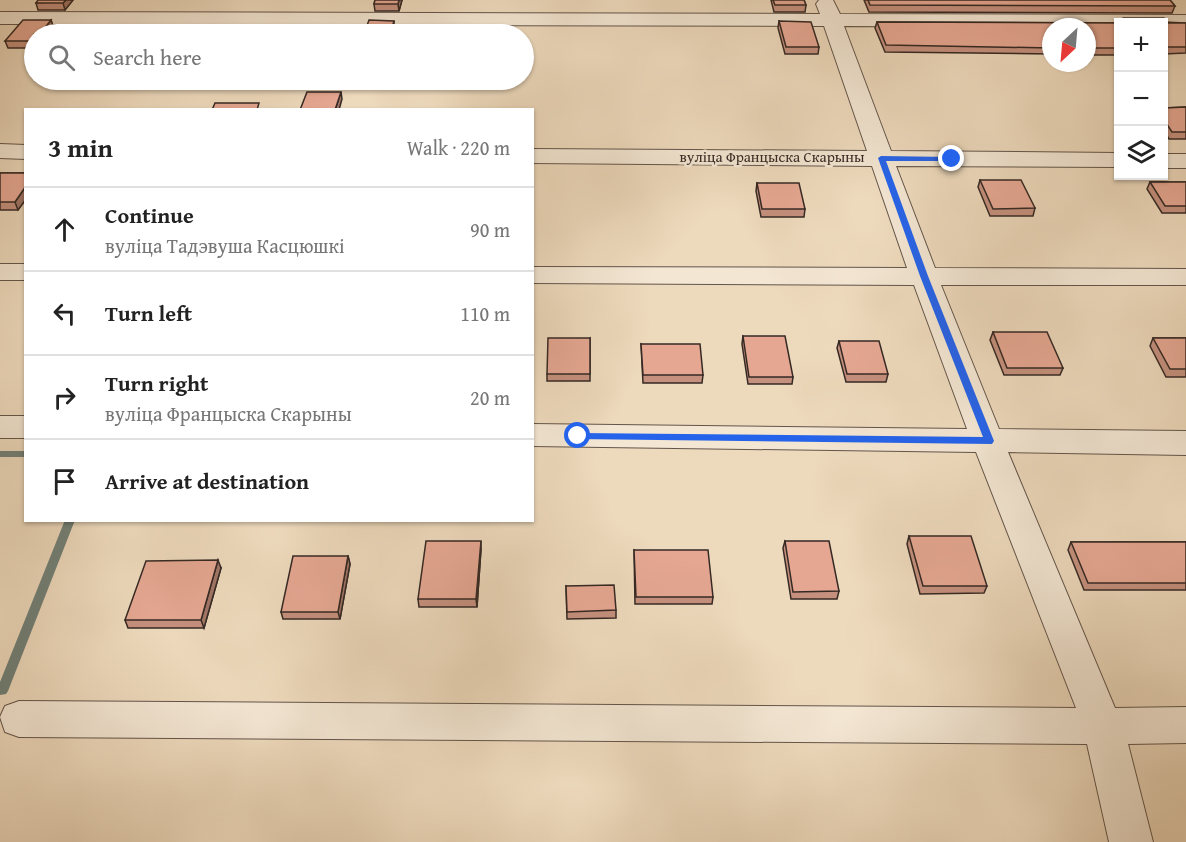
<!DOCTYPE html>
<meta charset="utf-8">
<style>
body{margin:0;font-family:"Gentium Book Plus",serif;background:#f2f2f2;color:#222}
.controls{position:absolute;right:18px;top:18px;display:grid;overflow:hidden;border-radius:0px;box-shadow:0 2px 4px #0004}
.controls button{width:54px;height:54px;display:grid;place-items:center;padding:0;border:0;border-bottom:2px solid #e0e0e0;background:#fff;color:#222;font:30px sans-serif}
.compass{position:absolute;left:1042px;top:18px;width:54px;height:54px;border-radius:50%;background:#fff;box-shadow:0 2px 4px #0004;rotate:206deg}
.stop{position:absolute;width:18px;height:18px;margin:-14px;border:4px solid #2563eb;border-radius:50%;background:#fff}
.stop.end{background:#2563eb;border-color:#fff;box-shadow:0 2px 6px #0008}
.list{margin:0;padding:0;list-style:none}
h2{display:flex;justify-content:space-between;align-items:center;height:78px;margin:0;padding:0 24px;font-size:26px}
h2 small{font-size:20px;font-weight:400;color:#767676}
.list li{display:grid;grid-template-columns:39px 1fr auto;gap:18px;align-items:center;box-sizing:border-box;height:84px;padding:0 24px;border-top:2px solid #e0e0e0}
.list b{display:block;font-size:22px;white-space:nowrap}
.list p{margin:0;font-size:20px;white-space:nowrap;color:#767676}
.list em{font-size:20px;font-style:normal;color:#767676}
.icon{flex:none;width:33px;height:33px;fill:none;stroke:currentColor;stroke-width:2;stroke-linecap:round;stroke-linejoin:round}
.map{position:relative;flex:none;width:1186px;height:842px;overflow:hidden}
.search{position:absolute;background:#fff;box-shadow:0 2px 4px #0004;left:24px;top:24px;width:510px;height:66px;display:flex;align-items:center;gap:15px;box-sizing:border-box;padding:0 21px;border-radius:33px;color:#767676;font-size:22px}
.panel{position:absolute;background:#fff;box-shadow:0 2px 4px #0004;left:24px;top:108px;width:510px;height:414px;border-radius:0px}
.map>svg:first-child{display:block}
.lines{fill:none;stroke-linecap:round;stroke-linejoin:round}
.stream{fill:#718077;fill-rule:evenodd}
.minor-casing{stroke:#63554a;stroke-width:2}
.minor{fill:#f3e6d3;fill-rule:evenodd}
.wall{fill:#c5907e;stroke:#352924;stroke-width:1.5}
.shaded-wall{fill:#a07566;stroke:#352924;stroke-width:1.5}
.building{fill:#e5a792;stroke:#352924;stroke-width:1.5}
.route{fill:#2563eb}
.labels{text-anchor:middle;stroke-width:5;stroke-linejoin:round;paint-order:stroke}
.far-street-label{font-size:15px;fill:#352924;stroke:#f3e6d3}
</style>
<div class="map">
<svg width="1186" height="842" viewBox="0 0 1186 842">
<rect width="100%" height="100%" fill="#edd9bc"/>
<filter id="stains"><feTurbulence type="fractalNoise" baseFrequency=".00333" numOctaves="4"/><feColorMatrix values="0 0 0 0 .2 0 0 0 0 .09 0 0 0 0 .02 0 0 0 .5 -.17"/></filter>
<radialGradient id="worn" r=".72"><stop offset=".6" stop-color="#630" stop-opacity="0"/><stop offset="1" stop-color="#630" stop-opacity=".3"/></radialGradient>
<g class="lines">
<!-- stream -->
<g class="stream">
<rect x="0" y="451" width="26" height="6"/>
<polygon points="65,520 75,520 8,691 6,694 0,695 0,682"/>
</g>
<!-- minor casing -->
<g class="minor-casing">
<g id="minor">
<polygon points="819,0 833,0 840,14 1186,15 1186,27 1164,27 1164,22 1118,22 1118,27 844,26 891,151 1118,153 1118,167 896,166 935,268 1186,269 1186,285 941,285 999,429 1186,431 1186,455 1008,452 1115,708 1186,707 1186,743 1128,744 1153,842 1109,842 1087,744 19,737 5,732 0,717 5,706 19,701 1076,708 976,452 532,446 532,424 967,429 914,285 532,283 532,267 907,268 872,166 532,163 532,149 867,151 824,26 0,24 0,12 820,14 816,4"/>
<polygon points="0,144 26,145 26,159 0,158"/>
<rect x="1164" y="154" width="22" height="14"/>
<rect x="0" y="264" width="26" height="16"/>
<rect x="0" y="416" width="26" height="22"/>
</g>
</g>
<!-- minor -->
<use href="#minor" class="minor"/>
</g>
<!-- wall -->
<g class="wall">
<polygon points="73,0 65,10 38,10 36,3"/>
<polygon points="375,0 402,0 399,11 375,11 374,4"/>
<polygon points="771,0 804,0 806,5 805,12 774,12"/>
<polygon points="864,0 1170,0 1175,6 1172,13 869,12"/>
<polygon points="51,20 53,26 47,34 34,34 34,48 8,48 5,41"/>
<polygon points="779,21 819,47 818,54 785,54 778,28"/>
<polygon points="877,22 1119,23 1119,55 1087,55 1087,27 1051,27 1051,54 885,52 875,28"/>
<polygon points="1164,22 1186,23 1186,53 1164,54"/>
<polygon points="1186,107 1186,139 1169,139 1164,131 1164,108"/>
<polygon points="0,173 26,173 26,199 18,210 0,210"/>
<polygon points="980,180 1035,208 1033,216 990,216 978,187"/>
<polygon points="1150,182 1186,182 1186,213 1162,213 1147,189"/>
<polygon points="757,183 805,209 804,217 761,217 756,191"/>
<polygon points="993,332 1063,368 1060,375 1004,375 990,340"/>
<polygon points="743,336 793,377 792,384 748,384 742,344"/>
<polygon points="590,338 590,381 547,381 547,374"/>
<polygon points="1153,338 1186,338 1186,377 1166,377 1150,346"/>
<polygon points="839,341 888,374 886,382 846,382 837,348"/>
<polygon points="641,344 703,375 702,383 643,383"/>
<polygon points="909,536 987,586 984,593 920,594 907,544"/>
<polygon points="785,541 839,591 837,599 791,599 783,548"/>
<polygon points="1071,542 1186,542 1186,590 1084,590 1068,550"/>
<polygon points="481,549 477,607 419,607 418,599"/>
<polygon points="634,550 713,597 712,604 635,604"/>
<polygon points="348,556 350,564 340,619 283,619 281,612"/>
<polygon points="221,568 204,628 128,628 125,620"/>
<polygon points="566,586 616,610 616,618 567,619"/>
</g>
<!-- shaded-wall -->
<g class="shaded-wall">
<polygon points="66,0 73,0 65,10 63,3"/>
<polygon points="399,0 402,0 399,11 398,4"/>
<polygon points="51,20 53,26 47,34 40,34"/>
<polygon points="394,21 394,27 392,34 390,34"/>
<polygon points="341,92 342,99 339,110 335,110"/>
<polygon points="26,186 26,199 18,210 15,202"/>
<polygon points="481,541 481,549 477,607 476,599"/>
<polygon points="348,556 350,564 340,619 338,612"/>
<polygon points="218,560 221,568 204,628 201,620"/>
</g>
<!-- building -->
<g class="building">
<polygon points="38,0 66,0 63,3 36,3"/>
<polygon points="375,0 399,0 398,4 374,4"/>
<polygon points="773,0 804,0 806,5 775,5"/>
<polygon points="868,0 1170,0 1175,6 870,5"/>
<polygon points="1123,18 1164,18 1167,23 1186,23 1186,47 1164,47 1164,22 1120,22"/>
<polygon points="23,20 51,20 40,34 34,34 34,41 5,41"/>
<polygon points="369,20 394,21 390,34 364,34"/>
<polygon points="779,21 811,22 819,47 786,47"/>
<polygon points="877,22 1119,23 1119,48 1087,48 1087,27 1051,27 1051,48 886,45"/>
<polygon points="307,92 341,92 335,110 300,110"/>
<polygon points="215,103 259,103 257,110 212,110"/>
<polygon points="1186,107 1186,132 1172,132 1164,120 1164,108"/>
<polygon points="0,173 26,173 26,186 15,202 0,202"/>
<polygon points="980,180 1021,180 1035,208 993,209"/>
<polygon points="1150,182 1186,182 1186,206 1165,206"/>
<polygon points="757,183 799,183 805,209 762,209"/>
<polygon points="993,332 1047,332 1063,368 1007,368"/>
<polygon points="743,336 785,336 793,377 749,377"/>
<polygon points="548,338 590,338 590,374 547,374"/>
<polygon points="1153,338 1186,338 1186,369 1170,369"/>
<polygon points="839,341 879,341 888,374 847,374"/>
<polygon points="641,344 700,344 703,375 643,375"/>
<polygon points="909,536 971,536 987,586 923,586"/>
<polygon points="426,541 481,541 476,599 418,599"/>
<polygon points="785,541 829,541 839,591 793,592"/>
<polygon points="1071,542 1186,542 1186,583 1088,583"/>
<polygon points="634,550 708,550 713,597 636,597"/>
<polygon points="293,556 348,556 338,612 281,612"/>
<polygon points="218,560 201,620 125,620 146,561"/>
<polygon points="614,585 616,610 567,612 566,586"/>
</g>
<!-- route -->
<polygon class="route" points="881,156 952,157 956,159 952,161 886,161 928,276 994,441 992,444 575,439 573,436 578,433 983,437 920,276 878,158"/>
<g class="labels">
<!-- far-street labels -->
<g class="far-street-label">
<text x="772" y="162">вуліца Францыска Скарыны</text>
</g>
</g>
<rect width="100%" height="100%" filter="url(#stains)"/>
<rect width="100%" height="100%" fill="url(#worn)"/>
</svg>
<div class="controls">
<button>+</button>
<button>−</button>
<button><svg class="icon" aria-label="layers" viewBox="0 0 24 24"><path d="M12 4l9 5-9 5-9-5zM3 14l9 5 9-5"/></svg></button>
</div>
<svg class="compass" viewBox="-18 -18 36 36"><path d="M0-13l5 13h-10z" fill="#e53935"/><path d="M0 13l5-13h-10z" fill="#767676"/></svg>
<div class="stop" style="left:578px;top:436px"></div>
<div class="stop end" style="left:952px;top:159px"></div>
<div class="search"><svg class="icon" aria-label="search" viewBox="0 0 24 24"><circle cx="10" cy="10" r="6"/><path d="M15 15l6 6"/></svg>Search here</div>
<section class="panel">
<h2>3 min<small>Walk · 220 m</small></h2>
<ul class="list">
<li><svg class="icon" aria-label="ahead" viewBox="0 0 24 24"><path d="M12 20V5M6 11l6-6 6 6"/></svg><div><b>Continue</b><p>вуліца Тадэвуша Касцюшкі</p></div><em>90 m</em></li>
<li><svg class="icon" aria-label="left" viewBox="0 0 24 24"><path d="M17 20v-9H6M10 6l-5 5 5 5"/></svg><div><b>Turn left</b></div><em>110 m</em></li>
<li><svg class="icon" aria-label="right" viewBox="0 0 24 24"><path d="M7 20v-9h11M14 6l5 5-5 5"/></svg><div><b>Turn right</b><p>вуліца Францыска Скарыны</p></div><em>20 m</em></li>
<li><svg class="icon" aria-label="arrive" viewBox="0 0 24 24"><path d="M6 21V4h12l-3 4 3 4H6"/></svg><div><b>Arrive at destination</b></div></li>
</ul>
</section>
</div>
